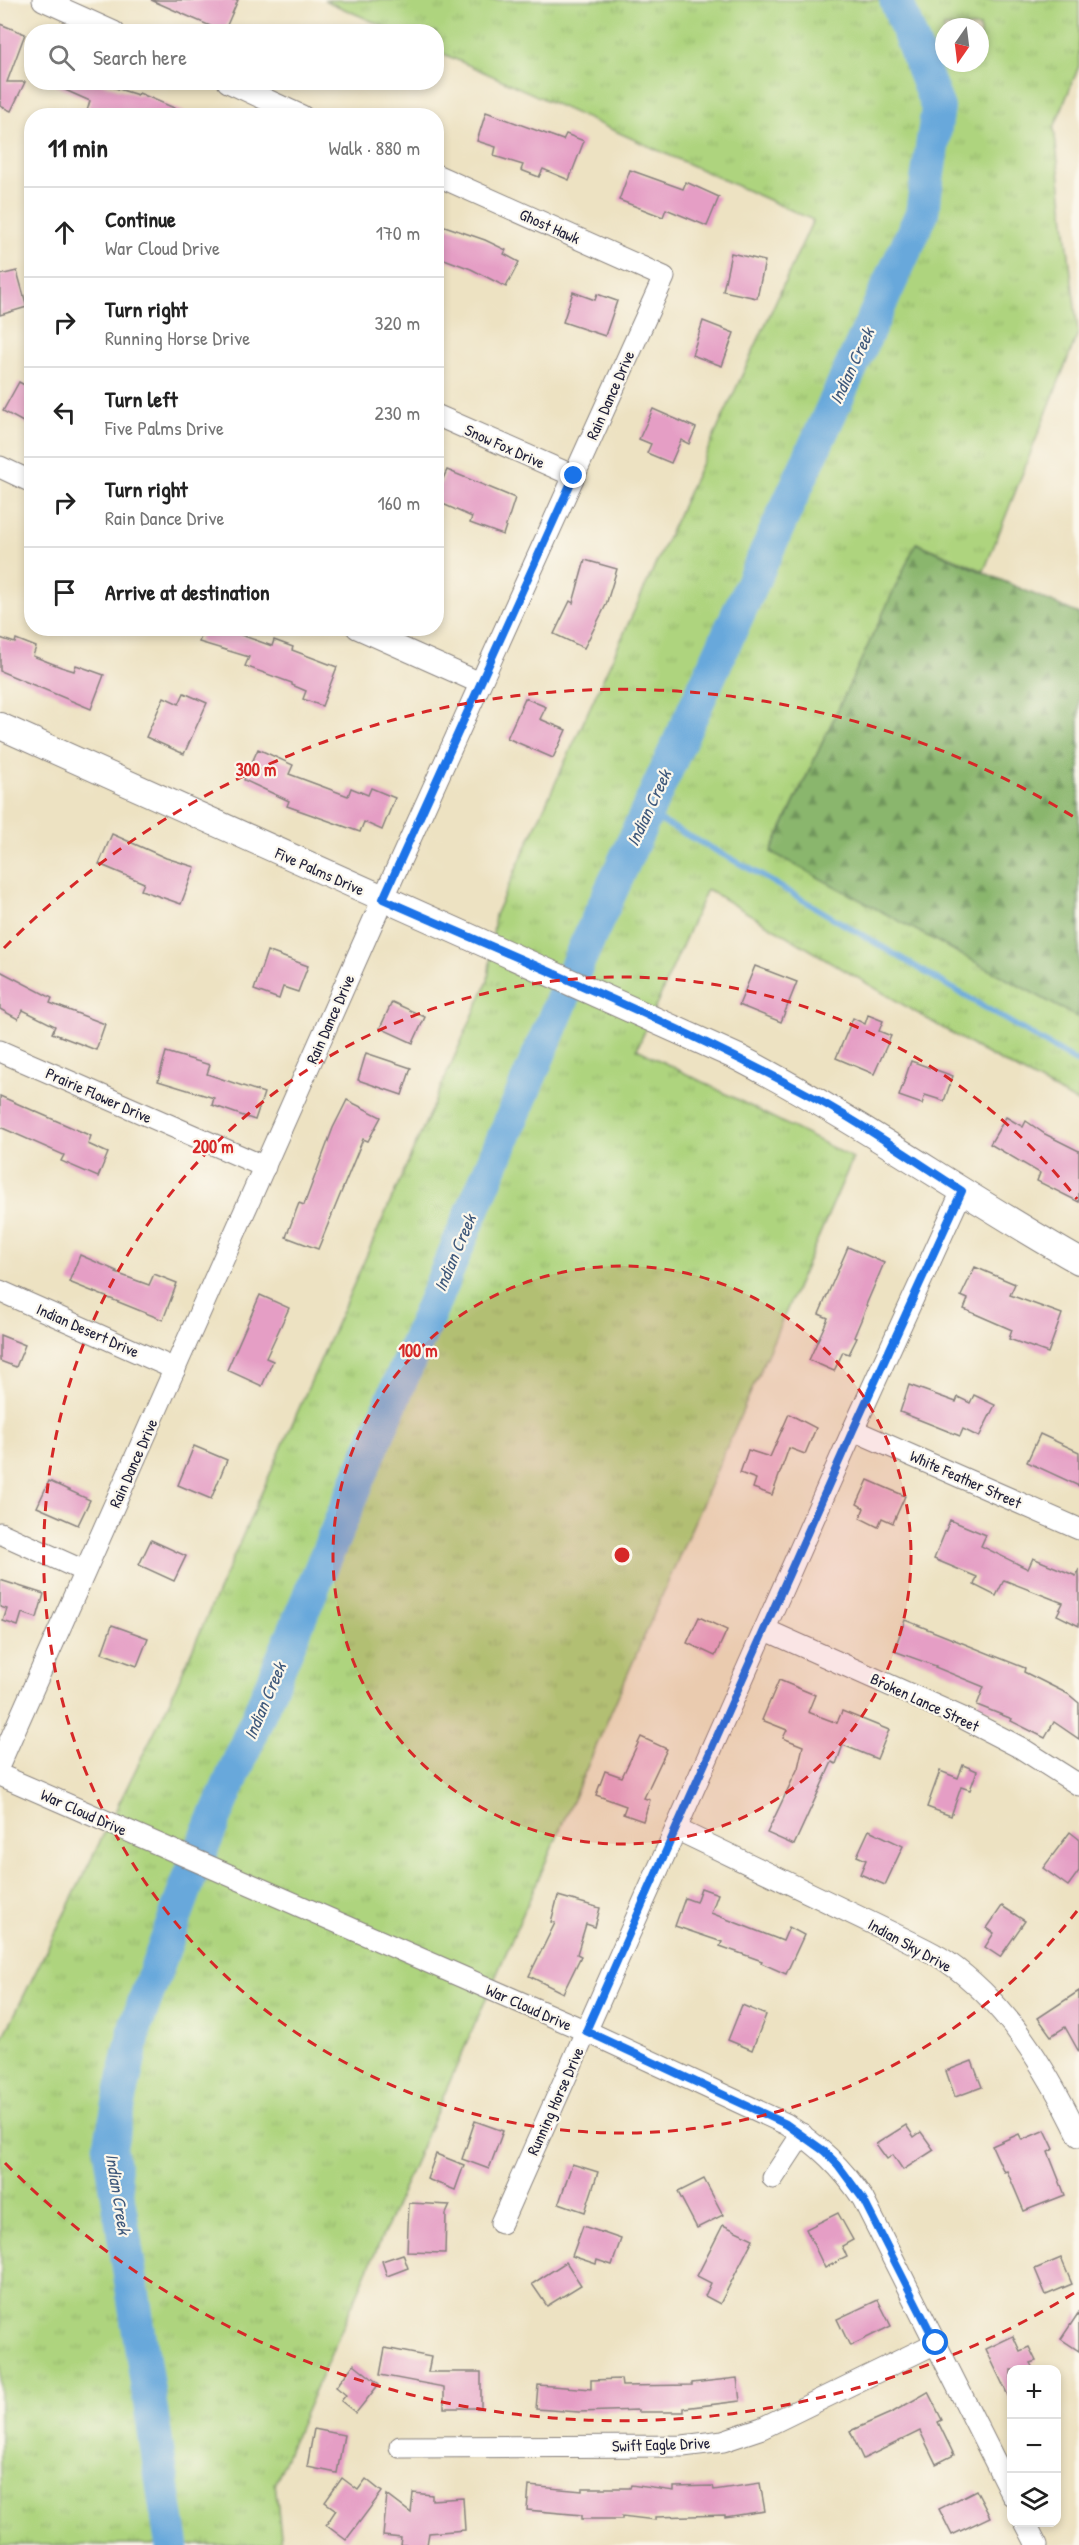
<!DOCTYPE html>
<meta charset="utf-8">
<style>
body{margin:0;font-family:"Patrick Hand",sans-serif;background:#f6f6f6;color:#222}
.controls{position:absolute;right:18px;bottom:18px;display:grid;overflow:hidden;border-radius:12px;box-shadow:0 3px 9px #0003}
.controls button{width:54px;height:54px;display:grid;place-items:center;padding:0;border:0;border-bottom:2px solid #e0e0e0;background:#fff;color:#222;font:30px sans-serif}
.compass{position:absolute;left:935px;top:18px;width:54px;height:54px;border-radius:50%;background:#fff;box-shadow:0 3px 9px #0003;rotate:194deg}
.stop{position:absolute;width:18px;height:18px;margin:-14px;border:4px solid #1a73e8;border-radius:50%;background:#fff}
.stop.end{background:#1a73e8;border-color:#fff;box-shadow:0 2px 6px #0008}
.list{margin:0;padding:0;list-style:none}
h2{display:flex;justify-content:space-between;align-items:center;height:78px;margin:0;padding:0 24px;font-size:26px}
h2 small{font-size:20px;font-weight:400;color:#767676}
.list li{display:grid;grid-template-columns:39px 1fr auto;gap:18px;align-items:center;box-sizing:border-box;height:90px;padding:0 24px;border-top:2px solid #e0e0e0}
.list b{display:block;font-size:22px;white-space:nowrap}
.list p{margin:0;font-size:20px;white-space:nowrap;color:#767676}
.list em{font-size:20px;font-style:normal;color:#767676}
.icon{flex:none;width:33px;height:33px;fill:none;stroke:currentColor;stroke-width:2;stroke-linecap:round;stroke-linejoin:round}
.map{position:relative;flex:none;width:1079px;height:2545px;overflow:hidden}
.search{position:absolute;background:#fff;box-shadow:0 3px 9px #0003;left:24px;top:24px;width:420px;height:66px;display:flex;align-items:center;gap:15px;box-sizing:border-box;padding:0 21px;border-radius:24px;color:#767676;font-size:22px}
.panel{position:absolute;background:#fff;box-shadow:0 3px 9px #0003;left:24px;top:108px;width:420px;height:528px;border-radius:24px}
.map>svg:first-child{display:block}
.grass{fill:url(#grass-tufts);stroke:#687b5c;stroke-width:1.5;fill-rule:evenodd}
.forest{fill:url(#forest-firs);stroke:#566c54;stroke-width:1.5}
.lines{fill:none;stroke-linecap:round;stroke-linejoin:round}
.stream{stroke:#68a8db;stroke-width:6}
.river{stroke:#68a8db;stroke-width:34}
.building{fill:#e59ec5}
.minor-casing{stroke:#88827e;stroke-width:23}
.tertiary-casing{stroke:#88827e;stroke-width:28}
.minor{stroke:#fff;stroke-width:21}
.tertiary{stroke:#fff;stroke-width:26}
.route{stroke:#1a73e8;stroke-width:8}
.ring{fill:none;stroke:#d62828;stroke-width:3;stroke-dasharray:10 8}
.labels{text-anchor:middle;stroke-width:4.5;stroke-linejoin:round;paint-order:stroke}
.street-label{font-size:16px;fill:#22223b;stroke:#fbf7ec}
.water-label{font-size:18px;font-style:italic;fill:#3e587b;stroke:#fbf7ec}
.centre{fill:#d62828;stroke:#fbf7ec;stroke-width:3}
.ring-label{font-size:18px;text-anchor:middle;font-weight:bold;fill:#d62828;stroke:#fbf7ec;stroke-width:4.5;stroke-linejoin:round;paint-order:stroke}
</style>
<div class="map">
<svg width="1079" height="2545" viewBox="0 0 1079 2545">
<defs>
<pattern id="grass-tufts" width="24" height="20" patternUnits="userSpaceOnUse" patternTransform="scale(1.5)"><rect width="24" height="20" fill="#aed47e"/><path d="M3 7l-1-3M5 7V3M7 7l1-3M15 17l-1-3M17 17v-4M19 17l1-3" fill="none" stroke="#95b66e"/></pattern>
<pattern id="forest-firs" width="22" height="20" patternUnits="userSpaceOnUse" patternTransform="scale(1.5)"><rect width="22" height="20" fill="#8ab66d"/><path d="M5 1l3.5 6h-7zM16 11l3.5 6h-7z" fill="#70945b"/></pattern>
</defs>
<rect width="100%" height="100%" fill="#fbf7ec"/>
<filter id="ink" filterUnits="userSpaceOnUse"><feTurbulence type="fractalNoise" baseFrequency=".0167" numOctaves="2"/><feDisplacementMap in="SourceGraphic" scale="12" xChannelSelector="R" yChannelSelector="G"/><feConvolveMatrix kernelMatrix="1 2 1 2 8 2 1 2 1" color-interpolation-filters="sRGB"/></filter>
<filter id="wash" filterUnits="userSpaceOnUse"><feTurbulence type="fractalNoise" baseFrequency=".008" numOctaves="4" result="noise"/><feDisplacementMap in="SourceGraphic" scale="24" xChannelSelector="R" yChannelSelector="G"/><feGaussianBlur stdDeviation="1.35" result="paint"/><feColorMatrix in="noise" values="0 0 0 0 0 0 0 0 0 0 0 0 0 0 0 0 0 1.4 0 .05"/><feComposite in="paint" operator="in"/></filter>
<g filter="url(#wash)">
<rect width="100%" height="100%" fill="#ede2c2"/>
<!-- grass -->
<path class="grass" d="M324 0H1079V66L1054 128 1078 333 984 571 917 543 771 851 1079 1018V1103L980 1050 707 889 637 1049 853 1158 275 2482 282 2545H0V2044L170 1700 488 981 495 915 813 220 437 51 436 32 394 31ZM944 27H980V63H944Z"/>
<!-- forest -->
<polygon class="forest" points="916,543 1079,614 1079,1018 771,852"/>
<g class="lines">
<!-- stream -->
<polyline class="stream" points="646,813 752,870 1079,1063"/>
<!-- river -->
<polyline class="river" points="172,2545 110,2146 136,2025 189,1879 579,960 922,213 938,108 896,0"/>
</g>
<g id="blocks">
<!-- building -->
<g class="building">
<polygon points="151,0 238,0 224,32"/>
<polygon points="0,24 25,34 7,82 25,82 11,111 0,106"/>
<polygon points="47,82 96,82 138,95 139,93 193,116 102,116 87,111 90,101"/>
<polygon points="486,112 563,140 566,134 584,141 569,180 543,169 539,177 521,170 523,165 494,156 496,147 477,141"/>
<polygon points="630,170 683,189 686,182 719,197 707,226 666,209 663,217 619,200"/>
<polygon points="436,223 485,240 506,250 504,254 519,262 506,287 471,269 436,256"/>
<polygon points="731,253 765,261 757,298 723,291"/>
<polygon points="17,271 27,307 0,315 0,275"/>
<polygon points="573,292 595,300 597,294 617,301 605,336 563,322"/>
<polygon points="703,321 734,333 722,366 692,355"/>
<polygon points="19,382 32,389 32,427 3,411"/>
<polygon points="653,409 696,428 689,444 681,440 671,463 647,453 651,444 639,439"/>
<polygon points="447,470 515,498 503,535 470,523 472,517 436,501 436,494"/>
<polygon points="585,560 617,569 606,605 584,648 554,634 570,601 573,603"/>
<polygon points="203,628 243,628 241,635 272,646 274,640 293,647 292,650 337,667 322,706 303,699 306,691 292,685 292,683 245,666 249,657 199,642"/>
<polygon points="0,638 15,643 16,639 36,647 33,656 61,667 74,671 76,665 104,675 91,709 0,671"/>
<polygon points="184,693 207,703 184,754 146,737 164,697 179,704"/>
<polygon points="525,698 546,707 540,719 566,730 553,758 507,738"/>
<polygon points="258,749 293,765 289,774 348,796 351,788 368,795 371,788 395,798 382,830 364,822 360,832 287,806 289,801 244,780"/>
<polygon points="112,834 166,858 195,867 181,904 141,890 144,883 99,864"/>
<polygon points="267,951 308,966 298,992 283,987 279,999 254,990"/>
<polygon points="755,966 797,982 781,1022 739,1005"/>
<polygon points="0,971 52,998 50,1003 105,1024 96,1050 52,1033 55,1026 23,1010 18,1019 0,1009"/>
<polygon points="392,1002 425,1017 413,1043 380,1028"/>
<polygon points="868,1015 883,1021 879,1031 891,1036 874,1074 836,1058 853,1018 865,1024"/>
<polygon points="166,1052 210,1065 207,1074 264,1093 255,1120 212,1105 214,1098 158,1081"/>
<polygon points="366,1053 411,1068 402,1095 358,1080"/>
<polygon points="911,1061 953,1076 944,1101 925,1095 922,1104 899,1096"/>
<polygon points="0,1096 91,1136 88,1144 108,1153 98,1177 61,1161 64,1155 0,1127"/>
<polygon points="347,1100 381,1117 368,1141 363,1139 318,1249 286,1237 299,1203 304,1205 333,1128"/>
<polygon points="1006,1117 1023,1127 1026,1121 1045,1134 1079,1151 1079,1202 1037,1181 1040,1173 990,1144"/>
<polygon points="848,1247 884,1263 866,1305 867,1306 854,1337 857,1338 849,1354 843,1352 834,1371 809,1360 828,1318 819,1314"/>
<polygon points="80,1255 117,1271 116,1273 149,1285 154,1274 177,1283 163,1320 69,1282"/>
<polygon points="975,1267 1015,1284 1010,1295 1062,1314 1048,1353 1009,1339 1012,1330 964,1309 968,1299 961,1296"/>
<polygon points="260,1295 289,1308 266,1358 273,1361 262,1386 227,1370"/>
<polygon points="0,1335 25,1345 16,1367 0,1361"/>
<polygon points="909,1385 956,1402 958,1397 970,1403 974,1395 995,1405 979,1437 963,1429 960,1436 900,1412"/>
<polygon points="789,1414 816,1428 805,1454 789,1448 772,1495 753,1488 756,1479 740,1473 748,1450 770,1457"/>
<polygon points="1040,1434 1079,1452 1079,1486 1027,1462"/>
<polygon points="194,1446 227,1460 211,1499 178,1485"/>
<polygon points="868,1480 905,1496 893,1523 882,1518 878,1527 860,1518 864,1508 857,1504"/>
<polygon points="49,1481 90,1500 78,1525 37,1507"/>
<polygon points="950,1520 986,1535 981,1546 1028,1569 1033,1558 1076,1576 1079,1569 1079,1626 1057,1615 1063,1603 1004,1580 996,1596 974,1585 977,1577 934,1559"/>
<polygon points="151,1540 186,1556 174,1581 139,1565"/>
<polygon points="0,1580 44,1594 37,1618 22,1613 18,1626 3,1621 7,1609 0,1607"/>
<polygon points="699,1617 727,1630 715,1656 687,1643"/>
<polygon points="905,1620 1025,1668 1024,1672 1068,1694 1079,1703 1079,1739 1054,1722 1045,1738 1011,1721 1012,1719 977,1705 984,1687 935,1667 936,1666 894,1651"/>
<polygon points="112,1625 148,1638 137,1666 102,1653"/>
<polygon points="779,1680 815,1695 808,1712 837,1723 842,1711 889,1730 877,1759 843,1745 836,1764 832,1762 794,1845 767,1833 798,1768 803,1746 783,1738 787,1730 762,1720"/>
<polygon points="641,1737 667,1749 644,1798 650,1800 643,1821 623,1814 626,1806 596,1795 605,1771 622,1777"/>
<polygon points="963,1765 977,1771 970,1790 961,1787 951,1816 927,1807 940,1771 958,1778"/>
<polygon points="869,1830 903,1846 885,1885 860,1874 866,1860 857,1856"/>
<polygon points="1070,1832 1079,1839 1079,1871 1068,1886 1043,1868"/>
<polygon points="701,1888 718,1894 711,1913 783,1941 789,1927 804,1935 786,1974 761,1963 762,1961 720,1946 722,1942 675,1926 685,1898 696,1902"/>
<polygon points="558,1896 600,1908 595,1927 586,1924 577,1954 581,1956 563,1993 529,1976 555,1923 551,1922"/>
<polygon points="1002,1906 1025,1921 1000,1957 985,1947 994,1933 987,1928"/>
<polygon points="1079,1991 1079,2052 1065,2027 1051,2036 1038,2018"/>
<polygon points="742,2005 766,2015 752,2050 728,2040"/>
<polygon points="972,2061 982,2087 955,2097 946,2071"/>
<polygon points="475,2121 503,2131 489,2169 462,2159"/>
<polygon points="906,2125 914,2137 921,2132 934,2150 903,2170 893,2155 887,2159 876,2144"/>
<polygon points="1045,2130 1054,2149 1048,2152 1065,2195 1024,2211 1007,2171 1004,2172 992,2146 1019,2134 1022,2140"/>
<polygon points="436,2154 464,2165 455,2190 427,2179"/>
<polygon points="572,2164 598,2172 585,2212 559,2203"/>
<polygon points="704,2179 723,2215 697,2228 678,2192"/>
<polygon points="409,2203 450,2205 446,2214 445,2253 407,2252"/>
<polygon points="838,2213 853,2240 842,2246 847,2257 825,2268 806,2229"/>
<polygon points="723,2225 753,2239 720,2304 705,2296 711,2283 697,2276"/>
<polygon points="583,2226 621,2239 612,2265 597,2260 596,2264 572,2256"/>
<polygon points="403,2254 408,2268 387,2276 382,2261"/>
<polygon points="1061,2258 1072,2284 1046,2295 1035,2269"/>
<polygon points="566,2262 581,2285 547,2306 532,2284"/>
<polygon points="878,2300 891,2326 850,2346 837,2319"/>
<polygon points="1079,2312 1079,2351 1061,2339"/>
<polygon points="1013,2336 1020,2351 1029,2347 1036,2361 1030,2363 1034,2370 1011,2370 1011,2402 986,2349"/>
<polygon points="385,2348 431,2357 428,2372 481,2372 481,2408 444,2408 444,2387 380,2375"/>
<polygon points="354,2364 379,2384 356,2413 341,2401 346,2395 336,2387"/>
<polygon points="737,2378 740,2401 684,2408 684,2412 638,2412 638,2410 579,2412 536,2409 538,2385 591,2389 591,2380 621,2379 622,2386 692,2385 692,2383"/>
<polygon points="928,2392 942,2420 938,2422 954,2455 936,2464 920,2431 863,2459 850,2431 893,2412"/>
<polygon points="314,2429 344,2435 337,2473 307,2467"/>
<polygon points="342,2478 358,2490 366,2479 382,2492 346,2540 326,2525 336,2510 325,2502"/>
<polygon points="760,2483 765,2511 725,2517 725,2515 655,2517 655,2520 622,2516 622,2519 582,2519 582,2515 527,2510 529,2486 582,2491 582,2488 630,2488 631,2485 674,2491 674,2487 713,2486 714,2490"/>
<polygon points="976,2490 990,2517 952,2535 939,2509"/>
<polygon points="413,2493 432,2495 432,2500 463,2498 465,2530 429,2533 427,2545 400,2545 401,2538 383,2536 387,2495 411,2513"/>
</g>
</g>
</g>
<g filter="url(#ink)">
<use href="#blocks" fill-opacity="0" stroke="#88827e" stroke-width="1.5"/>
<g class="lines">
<!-- minor casing -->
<g class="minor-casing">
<g id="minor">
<polyline points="43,0 114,32"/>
<polyline points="228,82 302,116"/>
<polyline points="436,415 574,476"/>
<polyline points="0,467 32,482"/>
<polyline points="357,628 480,683"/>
<polyline points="0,1051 265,1167"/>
<polyline points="0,1291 175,1369"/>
<polyline points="853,1430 1079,1529"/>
<polyline points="0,1533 84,1571"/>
<polyline points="766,1630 963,1718 1021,1748 1079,1785"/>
<polyline points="0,1763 383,899 664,277 436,175"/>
<path d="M0 1775 586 2031 786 2124C818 2145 842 2167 863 2199L1012 2495"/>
<path d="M676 1829 909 1941C921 1947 934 1953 946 1961 1008 2004 1047 2070 1079 2136"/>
<polyline points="773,2178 802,2134"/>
<polyline points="501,2223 853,1430 962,1191"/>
<polyline points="400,2447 683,2446 723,2441 762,2428 936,2343"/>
<polyline points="1025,2522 1037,2545"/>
</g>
</g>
<!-- tertiary casing -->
<g class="tertiary-casing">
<path id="tertiary" d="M0 726 739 1058C857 1119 964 1196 1079 1261"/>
</g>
<!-- minor -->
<use href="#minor" class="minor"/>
<!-- tertiary -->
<use href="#tertiary" class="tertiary"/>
</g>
</g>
<g class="lines" filter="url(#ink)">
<!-- route -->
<path class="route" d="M574 476 383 899C521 960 662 1017 796 1088 854 1118 908 1156 962 1191L853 1430 586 2031 786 2124 824 2151 838 2165 863 2199 936 2343"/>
</g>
<!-- distance rings -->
<circle cx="622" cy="1555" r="289" fill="#d62828" fill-opacity=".12"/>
<g class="ring">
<circle cx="622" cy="1555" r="289"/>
<path d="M1077 1911A578 578 0 1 1 1077 1199"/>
<path d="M1074 2293A866 866 0 0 1 4 2162M4 948A866 866 0 0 1 1074 817"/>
</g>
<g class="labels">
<!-- street labels -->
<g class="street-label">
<text transform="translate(550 226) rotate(24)" y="6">Ghost Hawk</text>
<text transform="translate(610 395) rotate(-66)" y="6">Rain Dance Drive</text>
<text transform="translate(505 446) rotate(24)" y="6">Snow Fox Drive</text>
<text transform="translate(320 871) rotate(24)" y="6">Five Palms Drive</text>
<text transform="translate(330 1019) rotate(-66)" y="6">Rain Dance Drive</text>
<text transform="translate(99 1095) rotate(24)" y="6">Prairie Flower Drive</text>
<text transform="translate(88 1330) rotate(24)" y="6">Indian Desert Drive</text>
<text transform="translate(133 1463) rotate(-66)" y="6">Rain Dance Drive</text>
<text transform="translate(966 1479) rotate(24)" y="6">White Feather Street</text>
<text transform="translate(925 1702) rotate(25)" y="6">Broken Lance Street</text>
<text transform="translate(84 1812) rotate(24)" y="6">War Cloud Drive</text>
<text transform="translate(910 1945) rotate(29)" y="6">Indian Sky Drive</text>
<text transform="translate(529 2007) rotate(24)" y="6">War Cloud Drive</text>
<text transform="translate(555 2101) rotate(-66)" y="6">Running Horse Drive</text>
<text transform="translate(661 2444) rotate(-2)" y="6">Swift Eagle Drive</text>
</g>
<!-- water labels -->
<g class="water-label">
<text transform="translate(852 366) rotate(-65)" y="6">Indian Creek</text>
<text transform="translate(649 808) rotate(-65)" y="6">Indian Creek</text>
<text transform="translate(455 1253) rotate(-67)" y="6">Indian Creek</text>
<text transform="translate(265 1701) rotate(-67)" y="6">Indian Creek</text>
<text transform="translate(118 2194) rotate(81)" y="6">Indian Creek</text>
</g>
</g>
<circle cx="622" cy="1555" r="9" class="centre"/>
<g class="ring-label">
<text x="256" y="776">300 m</text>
<text x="213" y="1153">200 m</text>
<text x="418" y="1357">100 m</text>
</g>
</svg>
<div class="controls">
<button>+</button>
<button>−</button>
<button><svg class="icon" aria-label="layers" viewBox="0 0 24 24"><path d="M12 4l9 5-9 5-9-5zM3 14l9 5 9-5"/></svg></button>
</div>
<svg class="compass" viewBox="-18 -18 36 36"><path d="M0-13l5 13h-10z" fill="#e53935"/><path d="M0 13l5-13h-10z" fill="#767676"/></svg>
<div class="stop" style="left:936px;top:2343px"></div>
<div class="stop end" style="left:574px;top:476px"></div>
<div class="search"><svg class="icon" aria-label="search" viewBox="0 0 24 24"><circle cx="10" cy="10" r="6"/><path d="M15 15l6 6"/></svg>Search here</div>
<section class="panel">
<h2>11 min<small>Walk · 880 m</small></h2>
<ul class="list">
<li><svg class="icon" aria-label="ahead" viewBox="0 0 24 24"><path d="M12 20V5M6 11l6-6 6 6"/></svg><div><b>Continue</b><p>War Cloud Drive</p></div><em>170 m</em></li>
<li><svg class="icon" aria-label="right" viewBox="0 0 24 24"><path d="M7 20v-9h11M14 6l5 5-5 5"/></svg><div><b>Turn right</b><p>Running Horse Drive</p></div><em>320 m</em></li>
<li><svg class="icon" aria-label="left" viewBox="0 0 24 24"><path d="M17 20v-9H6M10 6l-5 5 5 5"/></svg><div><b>Turn left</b><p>Five Palms Drive</p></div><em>230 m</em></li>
<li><svg class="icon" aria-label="right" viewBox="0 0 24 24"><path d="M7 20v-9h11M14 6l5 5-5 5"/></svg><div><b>Turn right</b><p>Rain Dance Drive</p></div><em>160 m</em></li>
<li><svg class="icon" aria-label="arrive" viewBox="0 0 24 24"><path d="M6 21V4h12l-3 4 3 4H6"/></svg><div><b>Arrive at destination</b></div></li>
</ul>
</section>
</div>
